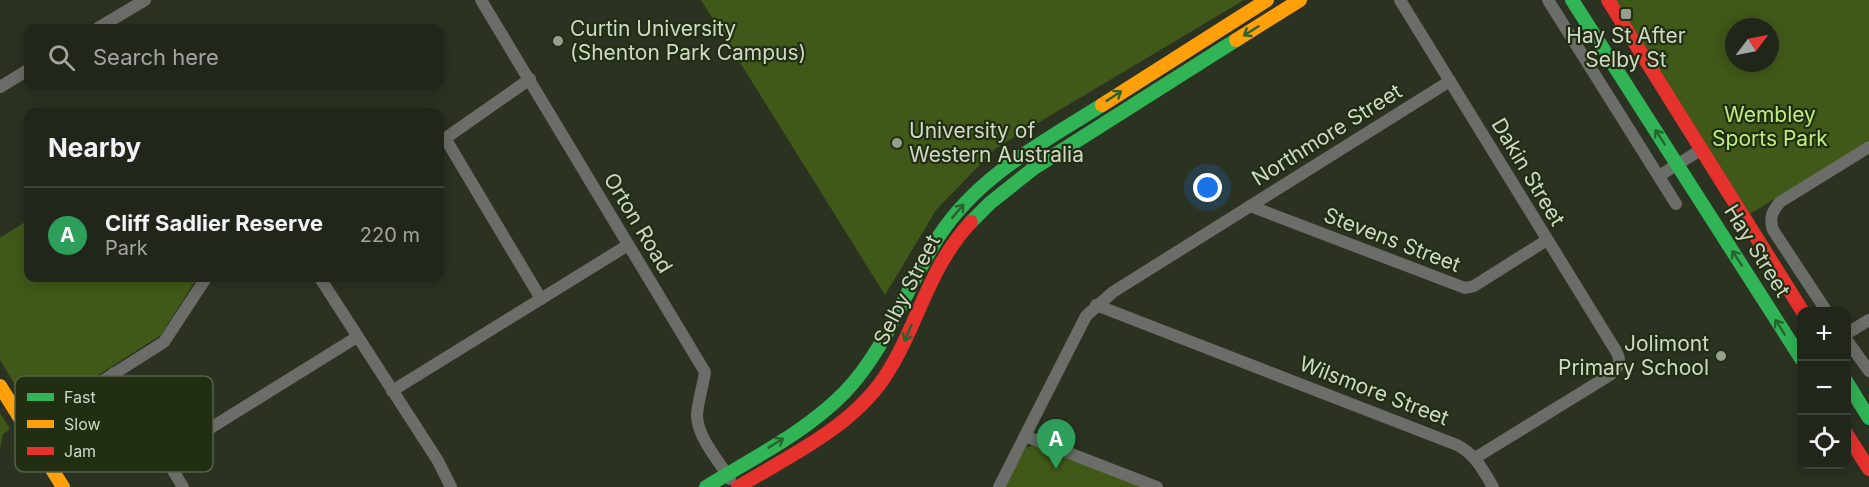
<!DOCTYPE html>
<meta charset="utf-8">
<style>
body{margin:0;font-family:Inter,sans-serif;background:#282e23;color:#f1f3f6}
.controls{position:absolute;right:18px;bottom:18px;display:grid;overflow:hidden;border-radius:12px;box-shadow:0 3px 15px #0003}
.controls button{width:54px;height:54px;display:grid;place-items:center;padding:0;border:0;border-bottom:2px solid #3d4339;background:#20261a;color:#f1f3f6;font:30px sans-serif}
.compass{position:absolute;left:1725px;top:18px;width:54px;height:54px;border-radius:50%;background:#20261a;box-shadow:0 3px 15px #0003;rotate:58deg}
.you{position:absolute;left:1208px;top:188px;width:21px;height:21px;margin:-15px;border:4px solid #fff;border-radius:50%;background:#1a73e8;box-shadow:0 0 0 9px #1a73e833}
.badge{display:grid;place-items:center;width:39px;height:39px;border-radius:50%;background:#969e8d;color:#fff;font-size:20px;font-weight:700}
.pin{position:absolute;translate:-50% -50px;filter:drop-shadow(0 2px 3px #0008)}
.pin::after{content:'';position:absolute;top:32px;width:21px;height:18px;background:inherit;clip-path:polygon(0 0,100% 0,50% 100%)}
.list{margin:0;padding:0;list-style:none}
h2{display:flex;justify-content:space-between;align-items:center;height:78px;margin:0;padding:0 24px;font-size:26px}
h2 small{font-size:20px;font-weight:400;color:#a2a5a2}
.list li{display:grid;grid-template-columns:39px 1fr auto;gap:18px;align-items:center;box-sizing:border-box;height:96px;padding:0 24px;border-top:2px solid #3d4339}
.list b{display:block;font-size:22px;white-space:nowrap}
.list p{margin:0;font-size:20px;white-space:nowrap;color:#a2a5a2}
.list em{font-size:20px;font-style:normal;color:#a2a5a2}
.icon{flex:none;width:33px;height:33px;fill:none;stroke:currentColor;stroke-width:2;stroke-linecap:round;stroke-linejoin:round}
.map{position:relative;flex:none;width:1869px;height:487px;overflow:hidden}
.search{position:absolute;background:#20261a;box-shadow:0 3px 15px #0003;left:24px;top:24px;width:420px;height:66px;display:flex;align-items:center;gap:15px;box-sizing:border-box;padding:0 21px;border-radius:12px;color:#a2a5a2;font-size:22px}
.panel{position:absolute;background:#20261a;box-shadow:0 3px 15px #0003;left:24px;top:108px;width:420px;height:174px;border-radius:12px}
.map>svg:first-child{display:block}
.green{fill:#415918;fill-rule:evenodd}
.lines{fill:none;stroke-linecap:round;stroke-linejoin:round}
.street{stroke:#6b6e68;stroke-width:12}
.fast{stroke:#30b455;stroke-width:14}
.slow{stroke:#ff9f0a;stroke-width:14}
.jam{stroke:#e5322d;stroke-width:14}
.oneway{stroke:#28642d}
.poi-dot{fill:#969e8d;stroke:#222e12;stroke-width:2}
.labels{text-anchor:middle;stroke-width:4.5;stroke-linejoin:round;paint-order:stroke}
.poi-label{font-size:21px;fill:#d0d8c7;stroke:#222e12;text-anchor:start}
.park-label{font-size:21px;fill:#bfee7f;stroke:#222e12}
.street-label{font-size:21px;fill:#d0d8c7;stroke:#222e12}
.key{fill:#222e12;stroke:#566148;stroke-width:1.5}
.key-label{font-size:16px;fill:#d0d8c7}
</style>
<div class="map">
<svg width="1869" height="487" viewBox="0 0 1869 487">
<rect width="100%" height="100%" fill="#2b3222"/>
<!-- green -->
<g class="green">
<polygon points="701,0 1244,0 996,148 936,210 885,295"/>
<path d="M1616 0H1869V140L1750 214ZM1734 27H1770V63H1734Z"/>
<polygon points="28,220 28,278 197,278 161,335 34,416 0,360 0,238"/>
<polygon points="0,413 10,429 3,434 0,449"/>
<polygon points="1034,445 1145,487 1005,487 1026,448"/>
</g>
<g class="lines">
<!-- street -->
<g class="street">
<path d="M481 0 705 372C703 386 698 401 697 415 697 437 719 461 730 479"/>
<path d="M1400 0 1616 351C1622 362 1619 367 1610 375L1475 458"/>
<polyline points="1548,0 1676,204"/>
<polyline points="98,28 145,0"/>
<polyline points="0,87 28,70"/>
<polyline points="445,138 541,299"/>
<polyline points="440,142 530,79"/>
<polyline points="1659,176 1702,149"/>
<polyline points="1250,206 1465,288 1474,286 1547,240"/>
<polyline points="320,278 438,461 451,487"/>
<path d="M1096 305 1457 445C1475 454 1483 470 1493 487"/>
<path d="M1827 312 1773 230C1769 217 1772 212 1780 202L1869 147"/>
<polyline points="1846,334 1869,320"/>
<polyline points="1846,339 1869,371"/>
<polyline points="114,373 183,487"/>
<polyline points="392,391 628,245"/>
<polyline points="27,429 164,342 206,278"/>
<polyline points="1025,436 1157,487"/>
<polyline points="164,457 357,337"/>
<polyline points="999,487 1086,316 1113,292 1450,81"/>
</g>
<!-- fast -->
<g class="fast">
<polyline points="1572,0 1802,360"/>
<polyline points="971,222 990,203 1034,168 1236,40"/>
<polyline points="1846,381 1869,418"/>
<path d="M706 487C753 458 806 432 845 392 888 347 906 287 939 236 979 175 1042 143 1102 105"/>
</g>
<!-- slow -->
<g class="slow">
<polyline points="1236,40 1300,0"/>
<polyline points="1102,105 1267,0"/>
<polyline points="0,386 63,487"/>
</g>
<!-- jam -->
<g class="jam">
<polyline points="1608,0 1803,312"/>
<polyline points="1846,433 1869,469"/>
<path d="M738 487C789 456 850 428 884 378 918 327 927 269 971 222"/>
</g>
</g>
<!-- one-way arrows -->
<defs><path id="oneway-shaft" d="M-6 0H5M1.5-3L5.5 0L1.5 3" fill="none" stroke-width="1.6" stroke-linecap="round" stroke-linejoin="round" transform="scale(1.5)"/></defs>
<g class="oneway">
<use href="#oneway-shaft" transform="translate(1251 31) rotate(148)"/>
<use href="#oneway-shaft" transform="translate(1114 96) rotate(-33)"/>
<use href="#oneway-shaft" transform="translate(1660 137) rotate(-123)"/>
<use href="#oneway-shaft" transform="translate(958 211) rotate(-50)"/>
<use href="#oneway-shaft" transform="translate(1737 258) rotate(-123)"/>
<use href="#oneway-shaft" transform="translate(1780 327) rotate(-122)"/>
<use href="#oneway-shaft" transform="translate(908 333) rotate(113)"/>
<use href="#oneway-shaft" transform="translate(776 443) rotate(-32)"/>
</g>
<!-- markers -->
<g class="poi-dot">
<rect x="1620" y="8" width="12" height="12" rx="3"/>
<circle cx="558" cy="41" r="6"/>
<circle cx="897" cy="143" r="6"/>
<circle cx="1721" cy="356" r="6"/>
</g>
<g class="labels">
<!-- poi labels -->
<g class="poi-label">
<text x="570" y="36">Curtin University<tspan x="570" dy="24">(Shenton Park Campus)</tspan></text>
<text x="1626" y="43" text-anchor="middle">Hay St After<tspan x="1626" dy="24">Selby St</tspan></text>
<text x="909" y="138">University of<tspan x="909" dy="24">Western Australia</tspan></text>
<text x="1709" y="351" text-anchor="end">Jolimont<tspan x="1709" dy="24">Primary School</tspan></text>
</g>
<!-- park labels -->
<g class="park-label">
<text x="1770" y="122">Wembley<tspan x="1770" dy="24">Sports Park</tspan></text>
</g>
<!-- street labels -->
<g class="street-label">
<text transform="translate(1327 135) rotate(-32)" y="7">Northmore Street</text>
<text transform="translate(1528 172) rotate(59)" y="7">Dakin Street</text>
<text transform="translate(638 223) rotate(59)" y="7">Orton Road</text>
<text transform="translate(1392 240) rotate(21)" y="7">Stevens Street</text>
<text transform="translate(1757 251) rotate(58)" y="7">Hay Street</text>
<text transform="translate(907 290) rotate(-63)" y="7">Selby Street</text>
<text transform="translate(1374 391) rotate(21)" y="7">Wilsmore Street</text>
</g>
</g>
<!-- legend -->
<rect x="15" y="376" width="198" height="96" rx="9" class="key"/>
<rect x="27" y="393" width="27" height="8" fill="#30b455"/>
<rect x="27" y="420" width="27" height="8" fill="#ff9f0a"/>
<rect x="27" y="447" width="27" height="8" fill="#e5322d"/>
<g class="key-label">
<text x="64" y="403">Fast</text>
<text x="64" y="430">Slow</text>
<text x="64" y="457">Jam</text>
</g>
</svg>
<div class="controls">
<button>+</button>
<button>−</button>
<button><svg class="icon" aria-label="locate" viewBox="0 0 24 24"><circle cx="12" cy="12" r="6"/><path d="M12 2v4M12 18v4M2 12h4M18 12h4"/></svg></button>
</div>
<svg class="compass" viewBox="-18 -18 36 36"><path d="M0-13l5 13h-10z" fill="#e53935"/><path d="M0 13l5-13h-10z" fill="#a2a5a2"/></svg>
<div class="you"></div>
<div class="pin badge" style="left:1056px;top:469px;background:#2e9e5b">A</div>
<div class="search"><svg class="icon" aria-label="search" viewBox="0 0 24 24"><circle cx="10" cy="10" r="6"/><path d="M15 15l6 6"/></svg>Search here</div>
<section class="panel">
<h2>Nearby<small></small></h2>
<ul class="list">
<li><span class="badge" style="background:#2e9e5b">A</span><div><b>Cliff Sadlier Reserve</b><p>Park</p></div><em>220 m</em></li>
</ul>
</section>
</div>
